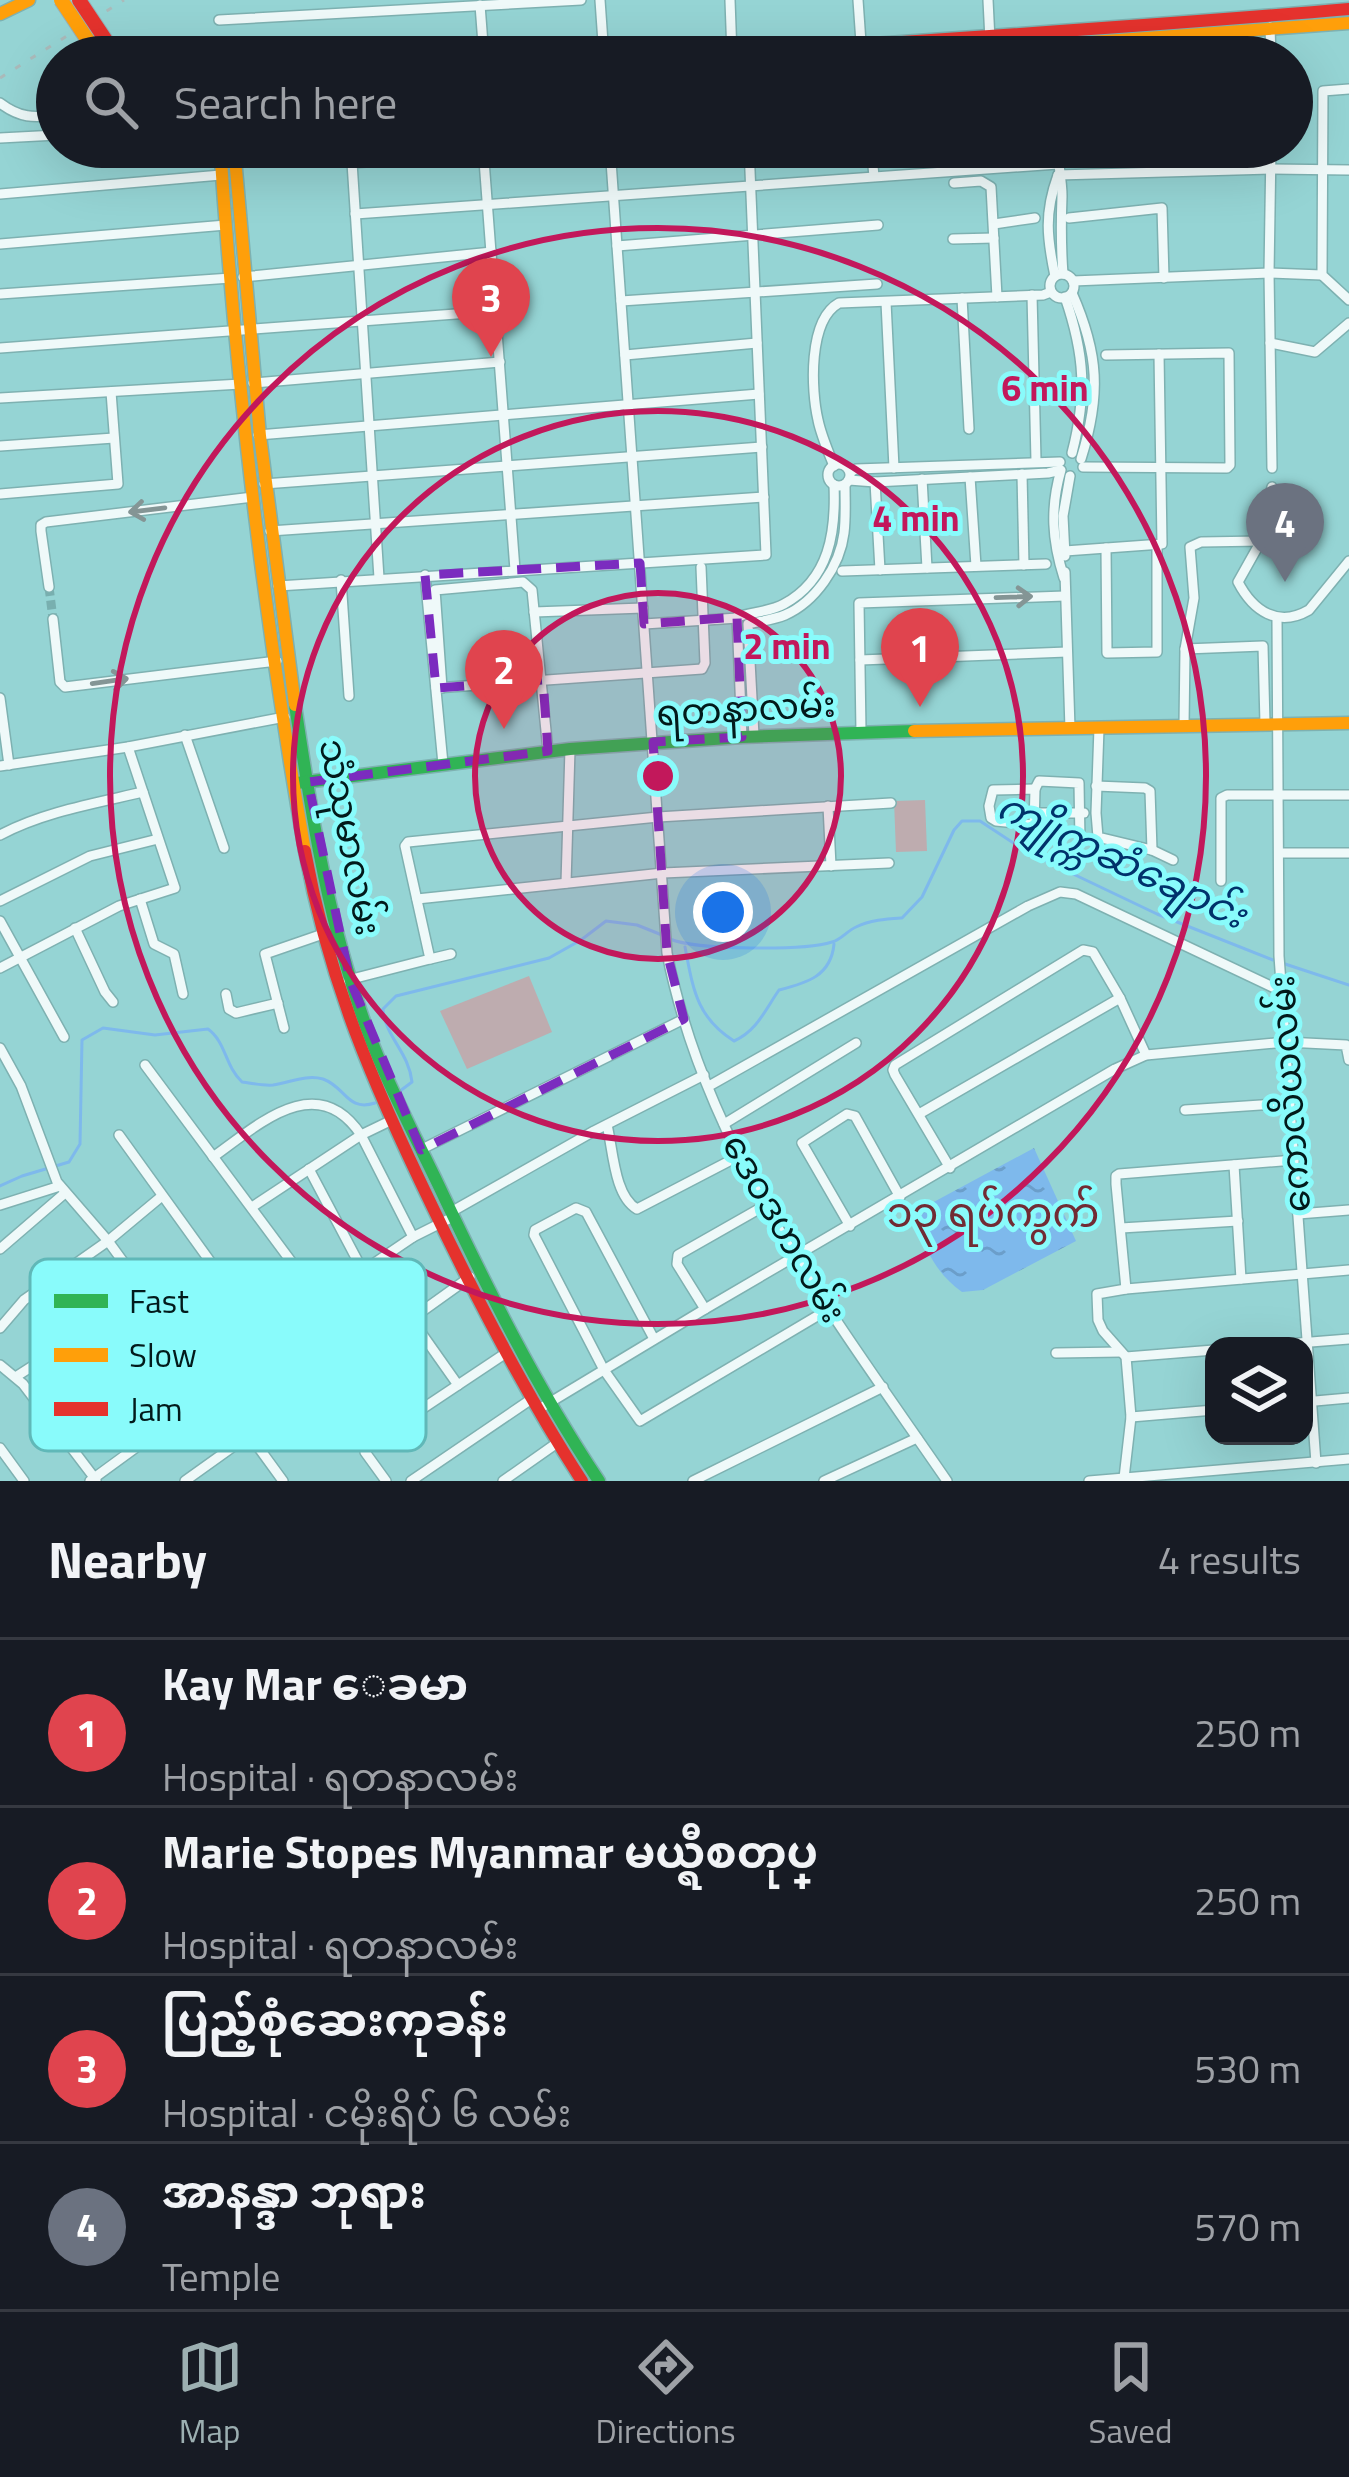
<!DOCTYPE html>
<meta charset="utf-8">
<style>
body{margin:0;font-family:"Titillium Web","Noto Sans Myanmar",sans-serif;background:#20242c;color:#f1f3f6}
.controls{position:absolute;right:36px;bottom:36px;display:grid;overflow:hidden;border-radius:24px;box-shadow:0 12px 48px #0002}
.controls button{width:108px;height:108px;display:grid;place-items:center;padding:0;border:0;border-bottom:3px solid #363941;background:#171b24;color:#f1f3f6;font:60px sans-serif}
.you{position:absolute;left:723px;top:912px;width:42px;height:42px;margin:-30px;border:9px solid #fff;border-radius:50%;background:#1a73e8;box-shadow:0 0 0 18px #1a73e833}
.badge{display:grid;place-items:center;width:78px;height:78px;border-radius:50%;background:#9cafb1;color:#fff;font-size:39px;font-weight:700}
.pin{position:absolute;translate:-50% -99px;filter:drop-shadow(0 3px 6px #0008)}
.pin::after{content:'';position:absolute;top:63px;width:42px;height:36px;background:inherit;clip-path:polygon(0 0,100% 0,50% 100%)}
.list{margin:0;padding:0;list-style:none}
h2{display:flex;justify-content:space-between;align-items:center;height:156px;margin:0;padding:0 48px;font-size:51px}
h2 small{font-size:39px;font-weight:400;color:#9ea1a6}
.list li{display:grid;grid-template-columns:78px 1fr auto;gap:36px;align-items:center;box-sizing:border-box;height:168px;padding:0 48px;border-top:3px solid #363941}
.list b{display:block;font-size:45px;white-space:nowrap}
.list p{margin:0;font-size:39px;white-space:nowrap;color:#9ea1a6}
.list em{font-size:39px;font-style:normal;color:#9ea1a6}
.icon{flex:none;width:66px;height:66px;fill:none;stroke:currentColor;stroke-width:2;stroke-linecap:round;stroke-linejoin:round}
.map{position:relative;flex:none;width:1349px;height:1481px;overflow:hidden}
.search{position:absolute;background:#171b24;box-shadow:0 12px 48px #0002;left:36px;right:36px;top:36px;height:132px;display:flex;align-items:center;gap:30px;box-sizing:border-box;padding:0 42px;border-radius:66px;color:#9ea1a6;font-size:45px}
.sheet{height:828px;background:#171b24}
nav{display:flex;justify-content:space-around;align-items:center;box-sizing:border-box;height:168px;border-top:3px solid #363941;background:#171b24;font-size:33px;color:#9ea1a6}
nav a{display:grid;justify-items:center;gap:6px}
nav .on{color:#9cafb1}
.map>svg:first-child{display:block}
.green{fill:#beacaf}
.water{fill:url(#water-ripples)}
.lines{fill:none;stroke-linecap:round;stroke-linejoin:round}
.stream{stroke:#7eb9ec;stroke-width:3}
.street-tunnel{stroke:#78afaf;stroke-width:9;stroke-dasharray:9 4.5;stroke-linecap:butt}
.street-casing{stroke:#7eb1b1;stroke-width:12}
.fast-casing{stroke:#7eb1b1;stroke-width:15}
.slow-casing{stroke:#7eb1b1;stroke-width:15}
.jam-casing{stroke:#7eb1b1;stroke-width:15}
.street{stroke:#eff9f9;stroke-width:9}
.fast{stroke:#30b455;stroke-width:12}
.slow{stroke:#ff9f0a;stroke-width:12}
.jam{stroke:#e5322d;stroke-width:12}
.rail{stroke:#abbaba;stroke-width:3;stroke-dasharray:6 12;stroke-linecap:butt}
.slow-bridge-casing{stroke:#97b0b7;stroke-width:16;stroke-linecap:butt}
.jam-bridge-casing{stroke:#97b0b7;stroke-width:16;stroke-linecap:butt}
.slow-bridge{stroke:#ff9f0a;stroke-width:14}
.jam-bridge{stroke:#e5322d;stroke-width:14}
.oneway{stroke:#849595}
.marked{fill:none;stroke:#7b2cbf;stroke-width:9;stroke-dasharray:24 15;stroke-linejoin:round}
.ring{fill:none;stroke:#c2185b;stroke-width:6}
.labels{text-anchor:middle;stroke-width:10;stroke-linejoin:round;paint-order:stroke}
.street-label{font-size:36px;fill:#021a1b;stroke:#89fbfb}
.water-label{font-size:39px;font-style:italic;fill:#00326b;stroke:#89fbfb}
.quarter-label{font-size:42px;fill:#722b34;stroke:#89fbfb}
.key{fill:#89fbfb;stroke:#60b8b8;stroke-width:3}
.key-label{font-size:33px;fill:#021a1b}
.centre{fill:#c2185b;stroke:#89fbfb;stroke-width:6}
.ring-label{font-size:36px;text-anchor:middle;font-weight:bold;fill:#c2185b;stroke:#89fbfb;stroke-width:10;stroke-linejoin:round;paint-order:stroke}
</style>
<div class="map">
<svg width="1349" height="1481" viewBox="0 0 1349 1481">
<defs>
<pattern id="water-ripples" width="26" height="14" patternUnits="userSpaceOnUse" patternTransform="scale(3)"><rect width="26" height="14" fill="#7eb9ec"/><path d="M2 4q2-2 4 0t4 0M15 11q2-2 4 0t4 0" fill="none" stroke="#6b9eca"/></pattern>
</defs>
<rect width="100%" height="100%" fill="#95d4d4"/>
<!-- green -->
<g class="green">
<polygon points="925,800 927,851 896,852 894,801"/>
<polygon points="529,976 552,1032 467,1069 440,1011"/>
</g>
<!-- water -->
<path class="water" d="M1034 1148 1076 1241 983 1290 962 1292C937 1274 925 1251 917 1221L930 1204Z"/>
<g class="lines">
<!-- stream -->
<g class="stream">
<path d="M670 939C697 950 803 951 832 942 841 940 847 931 856 927 870 920 887 919 902 918L922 897 954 830 962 821H980L1027 852 1157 914 1273 960"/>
<path d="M685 947C693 988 696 1017 734 1041 757 1031 765 1010 779 990 807 983 831 976 834 944"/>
<polyline points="1282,963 1349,985"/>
<path d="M400 1091 412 1082C409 1052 385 1037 383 1009L396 996 549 958 581 940 606 921 637 925 662 935"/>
<path d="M0 1186 22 1176 69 1162 80 1144 82 1040 103 1028 155 1035 208 1029C226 1042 225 1066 242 1082 252 1083 263 1086 273 1085 289 1083 306 1074 323 1079 346 1087 347 1112 375 1103"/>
</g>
<!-- street-tunnel -->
<polyline class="street-tunnel" points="49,587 53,619"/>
<!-- street casing -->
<g class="street-casing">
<g id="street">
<polyline points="600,0 604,57"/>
<polyline points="730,0 732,55"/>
<polyline points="858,0 862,57"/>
<polyline points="988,0 990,40"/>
<polyline points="480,5 484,57"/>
<polyline points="219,20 581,0"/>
<polyline points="1270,27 1271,57"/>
<polyline points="1349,89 1323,91 1322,275 1349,300"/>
<path d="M0 103C20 118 33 118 57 115"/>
<polyline points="0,138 57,135"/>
<polyline points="351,147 379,578"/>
<polyline points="483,147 515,570"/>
<path d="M610 147 667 953C706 1152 835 1318 947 1481"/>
<polyline points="871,147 874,176"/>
<polyline points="1004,147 1004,167"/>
<path d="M1057 147C1058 163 1062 180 1062 196 1061 222 1061 248 1063 274"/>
<polyline points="1271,147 1269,273 1272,468"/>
<polyline points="352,163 578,147"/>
<polyline points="1058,175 1271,169 1349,170"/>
<polyline points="954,183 981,181 991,187 997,297"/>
<polyline points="0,194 221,175"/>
<polyline points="355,214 1058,164"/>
<polyline points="1069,218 1162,208 1164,278"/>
<polyline points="994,224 1035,218"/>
<polyline points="953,239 994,238"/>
<polyline points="0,244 226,225"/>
<polyline points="617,246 878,225"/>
<circle cx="1062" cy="286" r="12"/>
<path d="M1055 276C1047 238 1044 213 1058 175"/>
<polyline points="243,277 492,252"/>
<polyline points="1073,281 1269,273 1322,275"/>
<path d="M1072 293C1099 354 1101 395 1081 459"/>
<polyline points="0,294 231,278"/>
<polyline points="1032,295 1036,461"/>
<path d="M1065 297C1085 355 1087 395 1072 453"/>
<polyline points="962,298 969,429"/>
<polyline points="621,301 877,284"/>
<polyline points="886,302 894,468"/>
<polyline points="1270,343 1315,352 1349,323"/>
<polyline points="0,348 496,311"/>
<polyline points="625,355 757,343"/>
<polyline points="253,383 500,362"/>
<polyline points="0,398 241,384"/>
<polyline points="258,435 759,394"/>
<polyline points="0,446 114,438"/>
<circle cx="839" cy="475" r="11"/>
<path d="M834 466C828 451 821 435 818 420 811 390 808 320 839 303L1043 295 1051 292"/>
<polyline points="1083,467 1227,468 1230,465 1229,353 1106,355"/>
<polyline points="850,472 856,469 1060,462"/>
<polyline points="1022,474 1024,565"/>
<polyline points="970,477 976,566"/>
<polyline points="922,479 927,568"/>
<path d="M849 480 875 482 1048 473 1061 470C1050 508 1052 540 1064 578"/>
<polyline points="875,482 880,570"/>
<polyline points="264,484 762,447"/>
<path d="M1272 487 1261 541 1238 582C1253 611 1278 628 1309 610L1349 561"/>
<polyline points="0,494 118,484 111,392"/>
<polyline points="270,531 764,497"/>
<polyline points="1106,548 1107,653 1157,652 1157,545"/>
<polyline points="1065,551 1162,544 1159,354"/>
<polyline points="1065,556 1063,516 1070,476"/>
<polyline points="842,571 1046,564"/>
<polyline points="1065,572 1070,729"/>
<polyline points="425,575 443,764"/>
<polyline points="341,580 349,696"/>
<polyline points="278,586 766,555 749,147"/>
<polyline points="49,587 41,531 41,525 46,522 253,497"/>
<polyline points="534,612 643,608"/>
<polyline points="1277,618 1279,956 1316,1463"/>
<polyline points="53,619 60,682 65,687 277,661"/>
<polyline points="644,624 738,618"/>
<polyline points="1185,649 1263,646 1265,724"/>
<polyline points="860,660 1067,652"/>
<polyline points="436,688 702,669 705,663 701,567"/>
<polyline points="442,688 435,590 523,582 532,590 548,751"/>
<polyline points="0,698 9,765"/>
<polyline points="1184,726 1185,649 1194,598 1190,547 1201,542 1261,541"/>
<polyline points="1099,728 1096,813 1098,837 1152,850 1173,860"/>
<polyline points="861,732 859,603 1065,596"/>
<polyline points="185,735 224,848"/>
<path d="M754 736 748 624C760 621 773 620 785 615 815 602 840 566 844 533 846 517 845 501 845 485"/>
<path d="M742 737 737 617C751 612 770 612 784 604 830 579 836 531 834 485"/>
<polyline points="0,766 128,747 285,717"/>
<polyline points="1096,786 1145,788 1150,791 1152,850"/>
<polygon points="1035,789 1034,825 996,821 991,818 989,806 993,790"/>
<polyline points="1035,789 1039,781 1079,783 1080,841"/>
<polyline points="828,806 831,866"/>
<polyline points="1035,813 1084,813"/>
<path d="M0 835C43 812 96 803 143 792"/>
<polyline points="1279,853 1349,853"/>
<polyline points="1221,881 1221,798 1227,795 1349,795"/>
<polyline points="566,883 570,749"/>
<polyline points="140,899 154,944 174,954 183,994"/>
<polyline points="417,899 663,873 889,863"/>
<polyline points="0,901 90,856 158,839"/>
<polyline points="0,921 64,1037"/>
<polyline points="75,928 105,992 113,1002"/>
<polyline points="430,959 451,954"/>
<polyline points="0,968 119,906 175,888 128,747"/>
<polyline points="348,980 430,959 405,846 408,842 658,817 891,803"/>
<polyline points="226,994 229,1009 236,1013 278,1003"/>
<polyline points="284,1028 265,954 323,934"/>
<polyline points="0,1048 21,1086 57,1182 108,1241 283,1481"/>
<polyline points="145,1065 360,1354"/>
<polyline points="709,1086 1028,906 1060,892 1076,894 1281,991"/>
<polyline points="1185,1110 1290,1103"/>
<polyline points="919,1114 1120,998"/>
<polyline points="724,1124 856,1043"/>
<path d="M607 1125C613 1149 614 1196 637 1209L739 1156"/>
<polyline points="119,1135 305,1393"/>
<polyline points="420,1150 684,1019"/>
<path d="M213 1157C258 1125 317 1069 361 1135L413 1237"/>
<polyline points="1234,1165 1241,1279"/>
<polyline points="950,1168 895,1075 893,1070 895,1065 1083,950 1093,952 1120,998 1146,1055"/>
<polyline points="309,1169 363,1271"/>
<polyline points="0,1205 60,1186"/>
<polyline points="252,1207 361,1135 392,1120"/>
<polyline points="451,1212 594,1131 704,1075"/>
<polyline points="1298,1214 1349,1210"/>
<polyline points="850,1226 802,1143 847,1114 855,1116 900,1197"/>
<polyline points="1121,1228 1238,1221"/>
<polyline points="0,1249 65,1193"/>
<polyline points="1126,1289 1116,1184 1116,1176 1119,1174 1294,1160"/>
<polyline points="320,1300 413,1237 453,1217"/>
<polyline points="705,1309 677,1264 678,1255 766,1205"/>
<polyline points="410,1317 458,1385"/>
<polyline points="0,1328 24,1300 108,1241 162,1196"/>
<polyline points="654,1339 586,1212 576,1208 535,1230 534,1235 604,1370 640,1421 829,1309"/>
<polyline points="1262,1346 1349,1339"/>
<polyline points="1056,1353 1121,1352"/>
<polyline points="1126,1357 1214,1350"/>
<polyline points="0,1365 23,1384 96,1480"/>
<polyline points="17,1376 145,1294"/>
<polyline points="1304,1402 1349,1398"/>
<polyline points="544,1406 705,1309 1115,1069 1146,1055 1286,1042 1346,1045 1349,1060"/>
<polyline points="1131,1417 1214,1410"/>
<polyline points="0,1448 24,1481"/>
<polyline points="1124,1478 1131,1417 1126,1357 1103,1331 1098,1320 1097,1294 1126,1289 1349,1270"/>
<polyline points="90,1481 216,1389"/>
<polyline points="185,1481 470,1277"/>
<polyline points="386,1481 365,1452 365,1447 506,1353"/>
<polyline points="411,1481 533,1398"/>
<polyline points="503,1481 557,1443"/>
<polyline points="693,1481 883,1387"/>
<polyline points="824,1481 917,1438"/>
<polyline points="1089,1481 1349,1459"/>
</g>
</g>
<!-- fast casing -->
<g class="fast-casing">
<g id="fast">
<path d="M295 705C310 804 325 905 357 1000 377 1064 409 1124 438 1184 486 1286 536 1387 599 1481"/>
<polyline points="297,783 570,749 742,737 914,731"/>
</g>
</g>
<!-- slow casing -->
<g class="slow-casing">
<g id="slow">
<polyline points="0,14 29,0"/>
<polyline points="887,57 1349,23"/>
<path d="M220 147C236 382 264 619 305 851"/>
<polyline points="234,147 260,436 295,705"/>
<polyline points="914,731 1349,723"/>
</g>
</g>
<!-- jam casing -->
<g class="jam-casing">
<g id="jam">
<path d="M696 57C914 40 1131 28 1349 9"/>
<path d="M305 851C329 983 374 1086 432 1206 477 1300 525 1393 582 1481"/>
</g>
</g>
<!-- street -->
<use href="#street" class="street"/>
<!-- fast -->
<use href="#fast" class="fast"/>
<!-- slow -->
<use href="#slow" class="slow"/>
<!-- jam -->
<use href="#jam" class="jam"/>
<!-- rail -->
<polyline class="rail" points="0,78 124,0"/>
<!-- slow-bridge casing -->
<g class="slow-bridge-casing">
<polyline id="slow-bridge" points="61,0 99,57"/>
</g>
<!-- jam-bridge casing -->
<g class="jam-bridge-casing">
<polyline id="jam-bridge" points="79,0 117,57"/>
</g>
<!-- slow-bridge -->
<use href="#slow-bridge" class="slow-bridge"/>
<!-- jam-bridge -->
<use href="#jam-bridge" class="jam-bridge"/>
</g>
<!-- one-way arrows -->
<defs><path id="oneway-shaft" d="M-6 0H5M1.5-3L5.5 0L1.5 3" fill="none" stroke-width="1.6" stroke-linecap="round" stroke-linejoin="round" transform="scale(3)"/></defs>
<g class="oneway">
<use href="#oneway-shaft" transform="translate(147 510) rotate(173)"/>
<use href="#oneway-shaft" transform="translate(1014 597) rotate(-2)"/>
<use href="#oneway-shaft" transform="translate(110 681) rotate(-8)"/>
</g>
<!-- marked area -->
<path class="marked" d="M640 563 644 624 737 617 742 737 653 742 667 953 684 1019 421 1150 350 980 308 782 548 751 543 680 436 688 425 575Z"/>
<!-- distance rings -->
<circle cx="658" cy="776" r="183" fill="#c2185b" fill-opacity=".12"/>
<g class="ring">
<circle cx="658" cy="776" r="183"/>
<circle cx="658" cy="776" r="365"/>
<circle cx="658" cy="776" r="548"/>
</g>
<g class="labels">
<!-- street labels -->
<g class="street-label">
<text transform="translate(746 708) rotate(-3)" y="13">ရတနာလမ်း</text>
<text transform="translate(351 837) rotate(79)" y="13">သံသုမာလမ်း</text>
<text transform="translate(1289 1094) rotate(-94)" y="13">ကောလိယလမ်း</text>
<text transform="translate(785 1228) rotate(60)" y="13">ဒေဝဒဟလမ်း</text>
</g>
<!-- water labels -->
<g class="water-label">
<text transform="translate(1122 860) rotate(25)" y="14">ကျိုက္ကဆံချောင်း</text>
</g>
<!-- quarter labels -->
<g class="quarter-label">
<text x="993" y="1227">၁၃ ရပ်ကွက်</text>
</g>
</g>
<!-- legend -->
<rect x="30" y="1259" width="396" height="192" rx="18" class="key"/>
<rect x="54" y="1294" width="54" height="14" fill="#30b455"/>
<rect x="54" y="1348" width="54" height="14" fill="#ff9f0a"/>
<rect x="54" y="1402" width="54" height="14" fill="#e5322d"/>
<g class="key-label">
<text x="129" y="1313">Fast</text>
<text x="129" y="1367">Slow</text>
<text x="129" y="1421">Jam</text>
</g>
<circle cx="658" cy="776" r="18" class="centre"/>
<g class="ring-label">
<text x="1045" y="401">6 min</text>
<text x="916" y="531">4 min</text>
<text x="787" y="659">2 min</text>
</g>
</svg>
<div class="controls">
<button><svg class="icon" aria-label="layers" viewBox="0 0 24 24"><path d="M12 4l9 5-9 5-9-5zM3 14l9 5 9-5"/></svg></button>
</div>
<div class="you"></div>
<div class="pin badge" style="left:920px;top:707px;background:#e0444e">1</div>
<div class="pin badge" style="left:504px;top:729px;background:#e0444e">2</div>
<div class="pin badge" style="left:491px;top:357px;background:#e0444e">3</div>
<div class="pin badge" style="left:1285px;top:582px;background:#6b7280">4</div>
<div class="search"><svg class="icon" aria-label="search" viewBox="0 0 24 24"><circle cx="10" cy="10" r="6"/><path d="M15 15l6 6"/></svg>Search here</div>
</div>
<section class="sheet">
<h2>Nearby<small>4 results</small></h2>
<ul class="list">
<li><span class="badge" style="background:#e0444e">1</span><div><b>Kay Mar ေခမာ</b><p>Hospital · ရတနာလမ်း</p></div><em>250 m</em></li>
<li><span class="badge" style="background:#e0444e">2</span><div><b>Marie Stopes Myanmar မယ္ရီစတုပ္</b><p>Hospital · ရတနာလမ်း</p></div><em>250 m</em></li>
<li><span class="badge" style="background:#e0444e">3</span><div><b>ပြည့်စုံဆေးကုခန်း</b><p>Hospital · ငမိုးရိပ် ၆ လမ်း</p></div><em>530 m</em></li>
<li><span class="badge" style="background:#6b7280">4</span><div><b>အာနန္ဒာ ဘုရား</b><p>Temple</p></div><em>570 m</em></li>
</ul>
</section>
<nav>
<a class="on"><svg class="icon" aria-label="map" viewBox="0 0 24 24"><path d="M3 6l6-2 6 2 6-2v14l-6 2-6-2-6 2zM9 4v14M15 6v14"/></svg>Map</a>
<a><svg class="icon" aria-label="directions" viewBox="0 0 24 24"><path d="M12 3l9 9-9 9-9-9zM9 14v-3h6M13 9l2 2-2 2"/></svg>Directions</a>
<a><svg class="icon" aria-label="saved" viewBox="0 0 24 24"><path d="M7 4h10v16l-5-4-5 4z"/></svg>Saved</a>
</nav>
